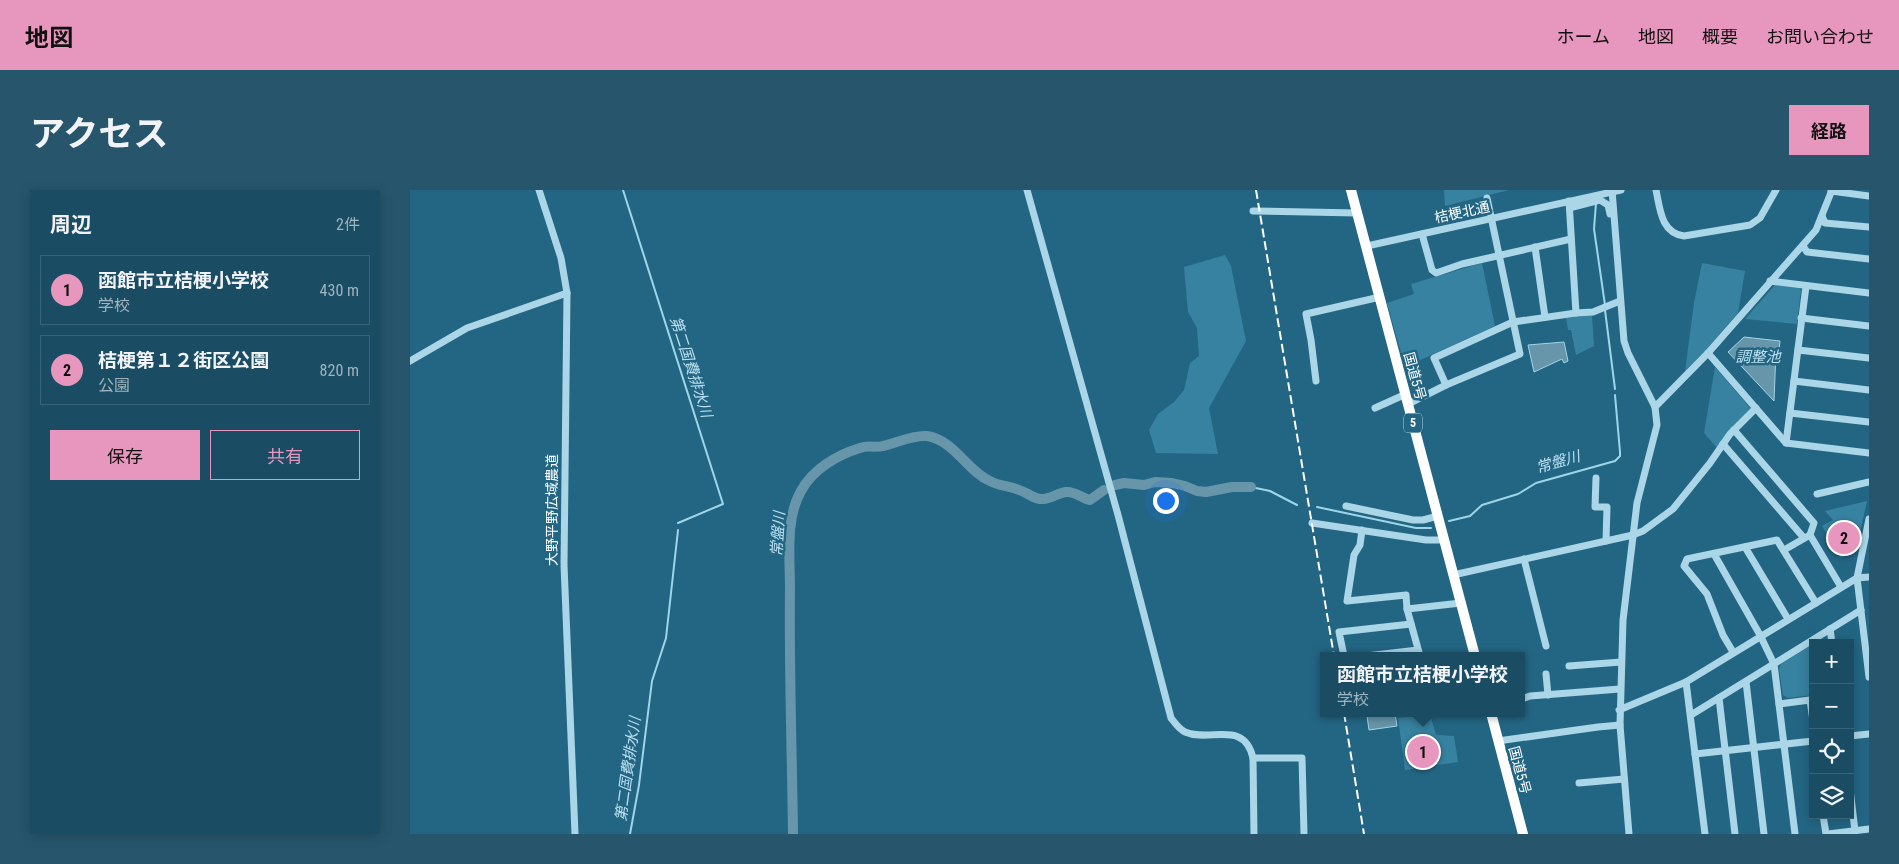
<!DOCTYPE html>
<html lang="ja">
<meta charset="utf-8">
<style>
body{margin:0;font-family:"Roboto Condensed","Noto Sans JP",sans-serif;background:#27566c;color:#f1f3f6}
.controls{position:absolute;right:15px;bottom:15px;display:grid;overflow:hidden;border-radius:0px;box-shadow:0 2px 12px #0003}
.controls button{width:45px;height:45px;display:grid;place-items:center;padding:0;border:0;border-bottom:1px solid #386378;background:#1a4c63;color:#f1f3f6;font:25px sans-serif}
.you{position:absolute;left:755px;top:310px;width:18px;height:18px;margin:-12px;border:4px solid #fff;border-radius:50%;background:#1a73e8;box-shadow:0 0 0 8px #1a73e833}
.badge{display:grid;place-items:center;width:32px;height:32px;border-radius:50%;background:#e797bd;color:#111;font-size:16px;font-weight:700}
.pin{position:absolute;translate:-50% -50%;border:2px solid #fff;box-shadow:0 1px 5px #0006}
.popup{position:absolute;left:910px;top:462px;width:205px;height:65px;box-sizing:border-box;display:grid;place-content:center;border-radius:0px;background:#1a4c63;filter:drop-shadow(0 1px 4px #0005);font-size:16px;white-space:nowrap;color:#9fb4be}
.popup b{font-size:19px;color:#f1f3f6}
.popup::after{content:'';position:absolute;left:50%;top:100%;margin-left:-10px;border:10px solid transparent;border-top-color:#1a4c63}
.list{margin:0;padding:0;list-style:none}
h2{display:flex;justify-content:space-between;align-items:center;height:65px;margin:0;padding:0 20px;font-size:21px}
h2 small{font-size:16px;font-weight:400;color:#9fb4be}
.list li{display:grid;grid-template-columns:32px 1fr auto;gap:15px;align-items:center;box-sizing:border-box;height:70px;margin:0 10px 10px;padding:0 10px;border:1px solid #386378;border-radius:0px}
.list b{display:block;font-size:19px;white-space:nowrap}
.list p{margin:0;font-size:16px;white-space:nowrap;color:#9fb4be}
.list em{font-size:16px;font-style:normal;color:#9fb4be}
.actions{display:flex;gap:10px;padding:15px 20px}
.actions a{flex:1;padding:11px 0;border:1px solid #e797bd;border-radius:0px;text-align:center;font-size:18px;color:#e797bd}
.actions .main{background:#e797bd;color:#111}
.icon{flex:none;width:28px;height:28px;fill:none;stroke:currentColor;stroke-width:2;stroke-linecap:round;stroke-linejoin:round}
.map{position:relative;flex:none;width:1459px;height:644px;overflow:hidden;border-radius:0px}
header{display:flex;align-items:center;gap:30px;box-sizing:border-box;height:70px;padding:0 25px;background:#e797bd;color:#111}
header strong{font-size:24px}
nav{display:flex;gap:28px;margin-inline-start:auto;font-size:18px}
.intro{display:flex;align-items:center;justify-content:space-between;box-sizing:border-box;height:120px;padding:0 30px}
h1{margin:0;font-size:35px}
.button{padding:12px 22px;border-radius:0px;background:#e797bd;color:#111;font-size:18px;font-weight:700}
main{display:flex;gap:30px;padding:0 30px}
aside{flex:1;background:#1a4c63;border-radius:0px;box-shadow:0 2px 12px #0003}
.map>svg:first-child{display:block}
.green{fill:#3782a1}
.water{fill:#6795a9;stroke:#9fd5e9}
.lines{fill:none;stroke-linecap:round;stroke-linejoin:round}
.stream{stroke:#9fd5e9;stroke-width:2}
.river{stroke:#6795a9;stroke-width:10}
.minor{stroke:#abd6e8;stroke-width:7}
.highway{stroke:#fff;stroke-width:10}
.rail{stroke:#fff;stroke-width:2;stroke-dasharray:9 4;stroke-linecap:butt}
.labels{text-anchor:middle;stroke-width:5;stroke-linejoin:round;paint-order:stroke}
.shield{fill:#236684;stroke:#bdd1da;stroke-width:1}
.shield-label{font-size:12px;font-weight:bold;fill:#fff}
.street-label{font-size:14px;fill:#fff;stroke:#236684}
.water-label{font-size:15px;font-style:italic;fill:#bbe1f1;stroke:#236684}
</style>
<header>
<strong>地図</strong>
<nav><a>ホーム</a><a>地図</a><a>概要</a><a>お問い合わせ</a></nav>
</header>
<div class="intro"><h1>アクセス</h1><a class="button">経路</a></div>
<main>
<aside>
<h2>周辺<small>2件</small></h2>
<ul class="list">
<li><span class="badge">1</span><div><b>函館市立桔梗小学校</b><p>学校</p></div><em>430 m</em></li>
<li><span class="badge">2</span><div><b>桔梗第１２街区公園</b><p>公園</p></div><em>820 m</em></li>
</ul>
<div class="actions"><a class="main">保存</a><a>共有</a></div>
</aside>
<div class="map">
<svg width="1459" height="644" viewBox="0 0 1459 644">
<rect width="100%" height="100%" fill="#236684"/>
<!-- green -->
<g class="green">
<polygon points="1034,0 1099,0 1035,16"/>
<polygon points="815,65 821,76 836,151 799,218 808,264 746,263 739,240 748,224 764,212 774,200 780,173 789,166 787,138 778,122 774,77"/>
<polygon points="1072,73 1085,136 995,177 977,113 1004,104 1001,94"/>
<polygon points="1292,73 1335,81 1328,123 1296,160 1275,181 1284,113"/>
<polygon points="1365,95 1389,98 1391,100 1387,134 1335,129"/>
<polygon points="1182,125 1184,156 1166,165 1161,140 1158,140 1156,128"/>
<polygon points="1305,177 1341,219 1315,245 1307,258 1294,243"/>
<polygon points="1457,311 1446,360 1431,368 1412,336 1423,330 1415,321"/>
<polygon points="1403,454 1403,505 1378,508 1373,505 1369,479 1371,474"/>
<polygon points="1020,524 1026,545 1044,546 1048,572 995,580 988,528"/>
</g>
<!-- water -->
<g class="water">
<polygon points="1334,147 1370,151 1369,160 1366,161 1364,211 1318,162"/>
<polygon points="1154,152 1158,171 1154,173 1152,169 1124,182 1118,155"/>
<polygon points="978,523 985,523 987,536 959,540 957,526"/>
</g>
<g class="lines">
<!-- stream -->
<g class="stream">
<polyline points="213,0 313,314 268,333"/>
<polyline points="1186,13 1184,39 1195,115"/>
<polyline points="1195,120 1205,199"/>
<polyline points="841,297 860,301 887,315"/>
<polyline points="907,317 1006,338 1021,338"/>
<polyline points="1039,331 1060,326 1072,315 1108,304 1126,293 1205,271 1210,266 1210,262 1205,205"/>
<polyline points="220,644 229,595 242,491 256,448 268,340"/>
</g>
<!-- river -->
<g class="river">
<polyline points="705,295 714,293 734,295 745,292 762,293 775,296 787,301 796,302 822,297 841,297"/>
<path d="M383 644C382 562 379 480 380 398 380 368 375 329 391 301 403 279 427 265 450 258 458 255 465 258 473 256 487 253 501 245 517 246 544 250 557 281 580 291 589 296 600 296 609 300 616 302 623 308 630 309 639 310 647 303 656 302 665 301 671 308 680 310L694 300"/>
</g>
<!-- minor -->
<g class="minor">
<polyline points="129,0 151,68 157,103 154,375 165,644"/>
<path d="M617 0 708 325 761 528C765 533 769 539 775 542 800 553 834 529 843 568L844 644"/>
<polyline points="1202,0 1214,151 1218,163 1245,217 1247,235 1227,313 1213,430 1210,535 1219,644"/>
<path d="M1246 0C1250 19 1251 43 1274 46L1340 35 1350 28 1366 0"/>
<polyline points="1421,1 1459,6"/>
<polyline points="1163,17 1190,10 1198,15 1200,24"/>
<polyline points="843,21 947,23"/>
<polyline points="1412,26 1415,33 1459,37"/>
<polyline points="1012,44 1022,80 1026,83 1052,74 1161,49"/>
<polyline points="957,56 1211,0"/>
<polyline points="1393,56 1397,62 1459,69"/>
<polyline points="1125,57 1135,127"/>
<polyline points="1360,91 1459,103"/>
<polyline points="1166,123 1183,122 1210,111"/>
<polyline points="1391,128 1459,136"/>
<polyline points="1388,160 1459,168"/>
<polyline points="1298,163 1376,253 1459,263"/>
<polyline points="0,171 57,138 157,103"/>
<polyline points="906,191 901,150 896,124 970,107"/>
<polyline points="1384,191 1459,200"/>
<polyline points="1036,195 1024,168 1103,132 1166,123 1159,11"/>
<polyline points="998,214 1036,195 1110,164 1077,8"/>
<polyline points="1245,217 1298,163 1406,40 1422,0"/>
<polyline points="965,218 996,204"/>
<polyline points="1380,223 1459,232"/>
<polyline points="1324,240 1404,333 1400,345"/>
<polyline points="1376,253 1396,96"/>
<polyline points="1313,254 1394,348"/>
<polyline points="1186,288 1185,317 1197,317 1196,351"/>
<polyline points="1407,304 1459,292"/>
<polyline points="936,316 1003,330 1013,330 1028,326"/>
<polyline points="1459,329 1447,388 1459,487"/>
<polyline points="902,333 1016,350 1034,350"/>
<polyline points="952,340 950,355 944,365 937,411 996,405 997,419 1010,466"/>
<polyline points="1335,357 1378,429"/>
<polyline points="1374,360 1400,345 1431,397"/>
<polyline points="1304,364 1350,445 1364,474 1385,644"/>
<polyline points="1114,369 1136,456"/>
<polyline points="1043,385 1223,345 1233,341 1263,319 1300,273 1320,244 1346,218"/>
<polyline points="997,419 1051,413"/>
<polyline points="1420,439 1422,453"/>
<polyline points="1323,462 1313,445 1297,404 1274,376 1277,369 1367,350 1406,413"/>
<polyline points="934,466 929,442 1001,434"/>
<polyline points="956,466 1008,460"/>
<polyline points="1159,476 1211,472"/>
<polyline points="1136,484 1138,505"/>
<polyline points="1276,492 1295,644"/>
<polyline points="1336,492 1354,644"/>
<polyline points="1309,508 1325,644"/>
<polyline points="1112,509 1120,506 1210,499"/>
<polyline points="1369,514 1400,510 1403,531"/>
<polyline points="1209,520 1276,492 1447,388 1459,387"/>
<polyline points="1281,525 1451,420"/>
<polyline points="1440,546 1459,544"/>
<polyline points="1088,551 1188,537 1210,535"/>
<polyline points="1285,564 1403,551"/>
<polyline points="843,568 892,568 894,644"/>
<polyline points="1169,593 1214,589"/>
<polyline points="1440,599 1445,641"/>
<polyline points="1413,625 1416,644"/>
<polyline points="1418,644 1459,639"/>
</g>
<!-- highway -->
<g class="highway">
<polyline points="941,0 1065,466"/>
<polyline points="1081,523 1113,644"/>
</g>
<!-- rail -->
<g class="rail">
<polyline points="846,0 924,466"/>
<polyline points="934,523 954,644"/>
</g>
</g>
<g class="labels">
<!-- shield labels -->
<rect class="shield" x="994" y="223.5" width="18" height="19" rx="4"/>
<g class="shield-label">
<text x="1003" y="237">5</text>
</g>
<!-- street labels -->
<g class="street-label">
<text transform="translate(1052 22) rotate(-12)" y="5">桔梗北通</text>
<text transform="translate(1005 186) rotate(75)" y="5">国道5号</text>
<text transform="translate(142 320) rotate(-90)" y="5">大野平野広域農道</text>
<text transform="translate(1110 580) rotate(75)" y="5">国道5号</text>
</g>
<!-- water labels -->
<g class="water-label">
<text x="1348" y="172">調整池</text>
<text transform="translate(281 177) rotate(72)" y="5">第二国費排水川</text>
<text transform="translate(1148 272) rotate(-16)" y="5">常盤川</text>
<text transform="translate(368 344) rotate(-86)" y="5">常盤川</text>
<text transform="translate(218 579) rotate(-82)" y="5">第二国費排水川</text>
</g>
</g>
</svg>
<div class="controls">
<button>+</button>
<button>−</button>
<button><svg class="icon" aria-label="locate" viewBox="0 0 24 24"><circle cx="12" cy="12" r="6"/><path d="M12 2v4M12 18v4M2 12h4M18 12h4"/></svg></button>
<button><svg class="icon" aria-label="layers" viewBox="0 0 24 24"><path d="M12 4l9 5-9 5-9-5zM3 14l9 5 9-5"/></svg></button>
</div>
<div class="you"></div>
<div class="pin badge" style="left:1013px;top:562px">1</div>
<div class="popup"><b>函館市立桔梗小学校</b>学校</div>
<div class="pin badge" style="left:1434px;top:348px">2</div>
</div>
</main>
